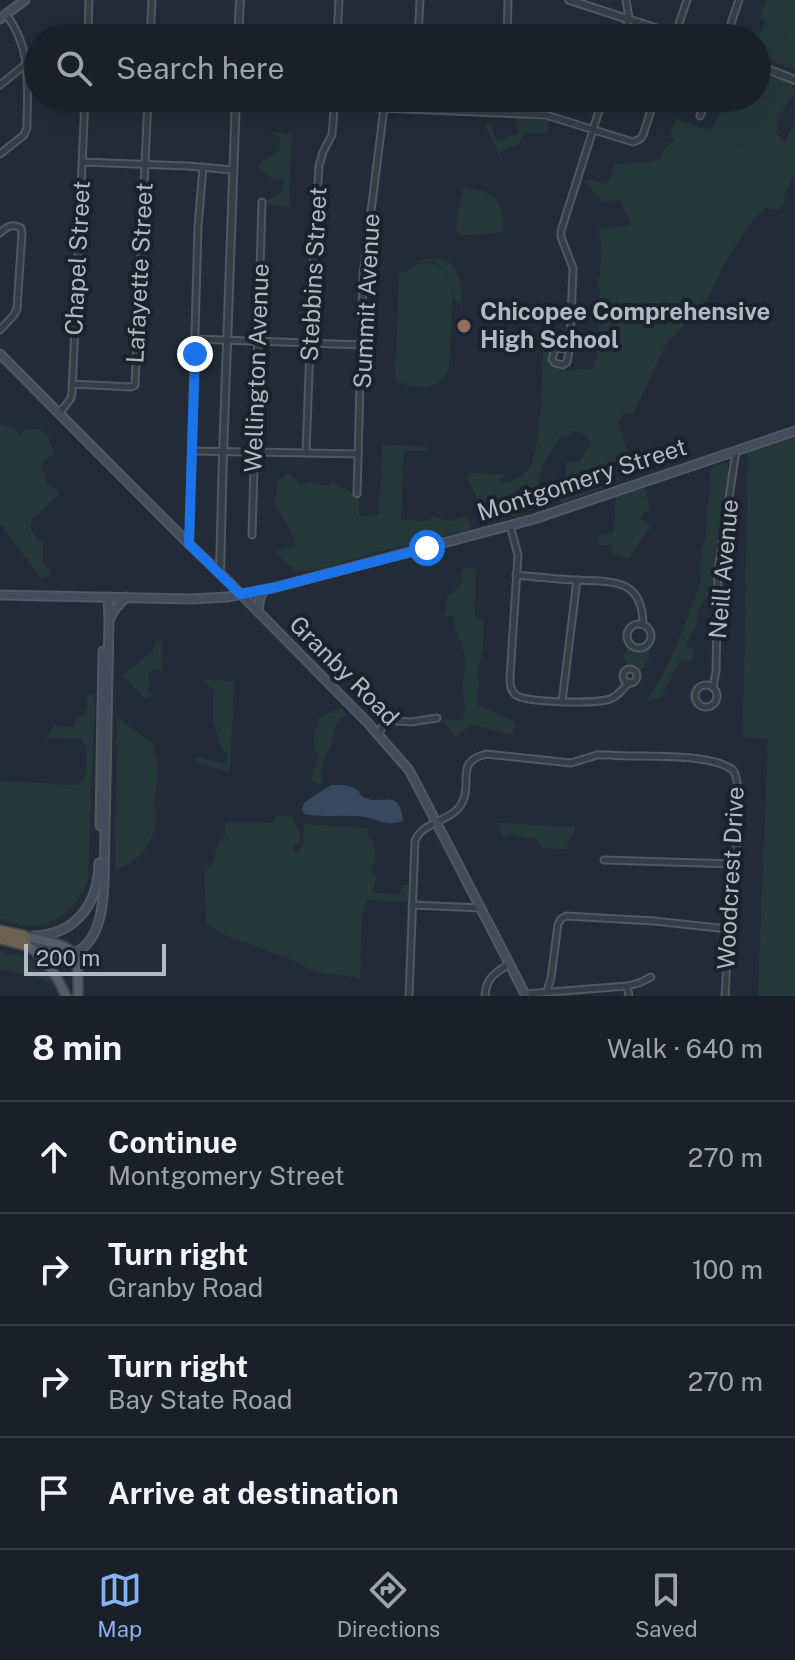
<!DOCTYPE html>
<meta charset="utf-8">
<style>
body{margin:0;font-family:"Public Sans",sans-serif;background:#232831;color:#f1f3f6}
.scale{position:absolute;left:24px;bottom:20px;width:142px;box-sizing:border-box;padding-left:8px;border:4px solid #b0b8c4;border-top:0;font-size:22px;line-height:28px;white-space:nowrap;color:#b0b8c4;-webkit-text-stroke:6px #1b222c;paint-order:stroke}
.stop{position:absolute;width:24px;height:24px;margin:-18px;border:6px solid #1a73e8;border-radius:50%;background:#fff}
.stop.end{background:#1a73e8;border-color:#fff;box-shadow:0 2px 8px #0008}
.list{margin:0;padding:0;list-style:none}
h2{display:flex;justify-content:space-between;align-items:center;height:104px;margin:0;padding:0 32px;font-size:34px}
h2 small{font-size:26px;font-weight:400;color:#9fa3a8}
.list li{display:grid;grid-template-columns:52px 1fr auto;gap:24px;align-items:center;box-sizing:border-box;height:112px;padding:0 32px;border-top:2px solid #383e46}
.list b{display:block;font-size:30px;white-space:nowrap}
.list p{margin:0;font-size:26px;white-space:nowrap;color:#9fa3a8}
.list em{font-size:26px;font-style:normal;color:#9fa3a8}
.icon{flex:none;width:44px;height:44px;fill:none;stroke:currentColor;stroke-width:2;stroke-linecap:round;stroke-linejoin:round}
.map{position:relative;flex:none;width:795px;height:996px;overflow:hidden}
.search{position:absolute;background:#1a2029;box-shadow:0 8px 32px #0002;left:24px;right:24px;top:24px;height:88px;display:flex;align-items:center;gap:20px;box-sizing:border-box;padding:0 28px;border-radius:44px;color:#9fa3a8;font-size:30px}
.sheet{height:552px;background:#1a2029}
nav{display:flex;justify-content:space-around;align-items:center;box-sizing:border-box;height:112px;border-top:2px solid #383e46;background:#1a2029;font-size:22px;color:#9fa3a8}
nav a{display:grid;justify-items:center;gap:4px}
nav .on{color:#87b2f1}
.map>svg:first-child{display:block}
.green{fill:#253839}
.water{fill:#38495f}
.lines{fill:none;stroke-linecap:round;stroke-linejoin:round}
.minor-casing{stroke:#505862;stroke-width:9}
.tertiary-casing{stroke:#505862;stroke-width:10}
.secondary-casing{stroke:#505862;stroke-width:11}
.primary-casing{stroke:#3e4651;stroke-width:12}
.motorway-casing{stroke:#404852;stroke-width:14}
.minor{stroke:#353d47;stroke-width:5}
.tertiary{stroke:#353d47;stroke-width:6}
.secondary{stroke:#434c5a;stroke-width:7}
.primary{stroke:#535c67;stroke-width:8}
.motorway{stroke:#6d6252;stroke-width:10}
.route{stroke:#1a73e8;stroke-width:10}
.education-dot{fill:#8d6e63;stroke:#1b222c;stroke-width:3}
.labels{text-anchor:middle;stroke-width:8;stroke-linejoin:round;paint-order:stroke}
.street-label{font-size:24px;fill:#b0b8c4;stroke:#1b222c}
.poi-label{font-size:24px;font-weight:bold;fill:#b0b8c4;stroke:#1b222c;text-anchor:start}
</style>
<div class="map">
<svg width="795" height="996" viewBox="0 0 795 996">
<rect width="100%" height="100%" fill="#222b37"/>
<!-- green -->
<g class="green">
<polygon points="767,0 795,0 795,70 757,57 757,38 754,38 757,30 761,32 766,21 759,18"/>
<path d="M757 70 792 84 795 95C783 106 780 116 776 132L785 143 792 127H795V173L784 196V203L778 209 766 208 753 219 725 262 705 305 666 344 633 414 624 413 618 422 631 462 611 468 600 476 603 488 562 503 552 497 566 477V462L580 461 590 445 586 436 574 430 568 437 561 436C543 464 537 467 540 502L530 505 528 484 518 488 509 500 518 515 490 522C482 510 474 491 466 477L469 473 504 474 506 476 500 479 501 482 505 483C513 480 522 477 527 471 542 456 542 373 543 349L552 350 546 357C556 374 574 369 592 369L597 356 600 291 596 278H600L601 242 598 229 631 225 620 200 603 202 582 180H593L603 184 609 181 615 164 652 162 661 158 665 147 675 141 670 136 676 119 709 130 731 98H757Z"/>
<polygon points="515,98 548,98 547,106 541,106 539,111 510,110 509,107 514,106"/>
<polygon points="515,119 549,120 548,134 525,133 517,145 501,151 502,161 485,125 490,123 497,141 518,133"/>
<path d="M267 131 292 134C292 158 287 184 291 208L268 205 266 200 282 193 284 178 274 180 257 167 264 160 279 151 281 139Z"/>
<path d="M464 188C493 190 506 202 503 232L476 235H460L456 231 457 216Z"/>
<path d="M430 258 445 260 456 268 455 272 458 274 461 286 462 309 457 300H454C454 270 437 252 407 267L416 261Z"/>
<path d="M423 263C441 263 451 273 453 291L449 368C438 391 427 388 405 385L403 382 398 384V381H395L399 273C406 273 414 264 423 263Z"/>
<polygon points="0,425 14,427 19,435 27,429 40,429 50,438 49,442 55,452 42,463 47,484 60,493 32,520 31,531 38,540 43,541 43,563 52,574 42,579 0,524"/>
<polygon points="795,437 795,996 758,996 768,739 743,737 748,453"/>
<polygon points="382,444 429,447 427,451 404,451 401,520 427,521 433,516 449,521 467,516 471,524 470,530 377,552 314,571 296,572 274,551 295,546 290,531 275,505 277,482 289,473 300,485 311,482 327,486 332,482 358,495 359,516 379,515"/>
<path d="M728 462V476L713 589 701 605 696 625 686 645 694 650 693 660 680 661 661 698 647 701C672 663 686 623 701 580 699 570 700 557 702 547 705 538 705 545 706 535 706 513 710 491 710 468Z"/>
<polygon points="645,488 650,509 639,518 651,526 629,558 611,554 612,545 599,545 595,537 614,532 616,497"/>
<path d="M463 567 476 569 475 616 484 620 483 648 479 665 477 704 516 722 513 735C498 733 486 727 471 725L455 737 441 719 462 721 465 711 463 690 465 663 464 651 455 629 454 617 444 616 447 596 460 586Z"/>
<polygon points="156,641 162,642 163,671 154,670 149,673 148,691 154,696 144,698 122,675 153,651"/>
<polygon points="627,648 639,652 650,649 649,659 641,670 636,665 628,664 623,656"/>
<polygon points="204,680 234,681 230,772 197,763 193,760 199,757 225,764 228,756 221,748 213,721 213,691"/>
<path d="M88 694 95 695 88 881C78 906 53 930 24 926 17 925 8 921 0 918V781L75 785 83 781C87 768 89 750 81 739L46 738 54 726 74 727 75 718 84 715 87 710Z"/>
<path d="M342 708 346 714 336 725 331 746 324 759 321 774 322 783 317 785 311 780 318 757C311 743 314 730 320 717Z"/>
<path d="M117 717 154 745C156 757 158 770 157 782 157 789 155 795 155 801 155 807 157 814 156 820 155 842 137 865 115 869Z"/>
<path d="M276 815 292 817 300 832V842L294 845 293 851 297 853 303 843 304 824 368 828V836L374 843 376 861 371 867 372 872 377 878 372 892 399 895 403 885H408L409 902 367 900 362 915 360 978 314 972 297 962 217 932 216 929 206 924 204 869 206 864 211 867C214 861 215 854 217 847 223 834 226 841 226 822L273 823Z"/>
<polygon points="498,823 576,827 566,849 542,848 536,839 511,835 502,838"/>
<path d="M0 950 6 955C25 951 39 964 53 976L50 984 36 977 0 969Z"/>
</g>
<!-- water -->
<path class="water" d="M331 785C339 785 349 784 356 789 360 793 360 795 365 798 384 806 399 787 403 820 391 828 378 819 365 817 345 814 324 818 304 814L302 810 304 803Z"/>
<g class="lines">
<!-- minor casing -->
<g class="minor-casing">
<g id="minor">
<polyline points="88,38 89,0"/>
<polyline points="150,38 152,0"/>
<polyline points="337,38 339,0"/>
<polyline points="418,38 420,0"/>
<polyline points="507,38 508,0"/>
<polyline points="622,38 629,18 626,0"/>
<polyline points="674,38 687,0"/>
<polyline points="726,38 739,0"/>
<polyline points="0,85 26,64"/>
<polyline points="242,98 334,106 546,115 633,142 640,139 643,135 655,98"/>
<polyline points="417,98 417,109"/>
<polyline points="700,116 707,98"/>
<path d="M0 154 24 135 27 128C27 86 33 50 6 14"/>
<polyline points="82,162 188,166 233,170"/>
<path d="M0 233C6 227 12 223 21 228L22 233 17 309 14 315 0 330"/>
<polyline points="195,339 362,345"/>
<polyline points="570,346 573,268 561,237 561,231 603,98"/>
<polygon points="570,346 567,362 563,365 555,363 552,359 554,351 559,348 567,349"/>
<polyline points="72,384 131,387 135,385 148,98"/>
<polyline points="59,414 71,398 72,393 85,98"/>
<polyline points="192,451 358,454"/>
<polyline points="306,453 313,266 319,166 323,152 332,135 335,98"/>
<polyline points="357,494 363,275 384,108"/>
<path d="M510 525 518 555 510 677C510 684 510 690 516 695 525 703 598 704 610 699 618 696 623 689 629 682"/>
<polyline points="252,535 262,202"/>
<polyline points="189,542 198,227 203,167"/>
<path d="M516 575C536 577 555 579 575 580 611 582 643 577 643 625"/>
<circle cx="639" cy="636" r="12"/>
<circle cx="630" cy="676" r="7"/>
<circle cx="706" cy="696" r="11"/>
<polyline points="713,688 716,671 718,572 736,451"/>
<polyline points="562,702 577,580"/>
<polyline points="379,734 385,720 411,722 437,718"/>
<polyline points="604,860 735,864"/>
<polyline points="412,905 481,908"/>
<polyline points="627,986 639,983 651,977"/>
<polyline points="547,991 551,978 558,924 561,919 566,916 654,921 728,929"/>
<polyline points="525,994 627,986 629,996"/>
<path d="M409 996 415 841C423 820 454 822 463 801 472 780 455 762 486 754L571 763 597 755H610C641 758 709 752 733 770 747 790 731 897 728 926 726 950 727 973 725 996"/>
<path d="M485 996C486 978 495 973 509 964"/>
</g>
</g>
<!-- tertiary casing -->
<g class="tertiary-casing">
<g id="tertiary">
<polyline points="569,0 686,38"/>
<polyline points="238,38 240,0"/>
<polyline points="757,65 795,80"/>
<polyline points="220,573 223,454 236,98"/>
</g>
</g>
<!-- secondary casing -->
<g class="secondary-casing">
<g id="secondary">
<polyline points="0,19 25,0"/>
<polyline points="0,354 189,544 220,573 367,722 409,770 417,785 526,996"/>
<polyline points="0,595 191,599 227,597 273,588 534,519 795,431"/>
<polyline points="258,612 260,597 264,590"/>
<polyline points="110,618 115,609 126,597"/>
<polyline points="100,826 103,651"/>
<path d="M33 936C76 935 98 904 99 863"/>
<path d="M32 947C43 950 58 957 69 954 99 948 103 908 104 884L109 620 108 597"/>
</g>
</g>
<!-- primary casing -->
<g class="primary-casing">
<g id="primary">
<path d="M23 936C73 948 79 941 78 996"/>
<path d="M26 945C46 958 56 974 66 996"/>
</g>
</g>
<!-- motorway casing -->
<g class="motorway-casing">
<g id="motorway">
<polyline points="0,931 23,936"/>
<polyline points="0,938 26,945"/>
</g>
</g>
<!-- minor -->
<use href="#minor" class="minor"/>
<!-- tertiary -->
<use href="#tertiary" class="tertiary"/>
<!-- secondary -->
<use href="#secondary" class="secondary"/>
<!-- primary -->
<use href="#primary" class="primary"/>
<!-- motorway -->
<use href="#motorway" class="motorway"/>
</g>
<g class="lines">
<!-- route -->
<polyline class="route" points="195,354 189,544 240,594 273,588 427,548"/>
</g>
<!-- markers -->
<circle class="education-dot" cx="464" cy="326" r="8"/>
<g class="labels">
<!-- street labels -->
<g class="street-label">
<text transform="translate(78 258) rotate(-87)" y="8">Chapel Street</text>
<text transform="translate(140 273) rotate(-87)" y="8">Lafayette Street</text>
<text transform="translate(314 274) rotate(-87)" y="8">Stebbins Street</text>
<text transform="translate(367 301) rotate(-87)" y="8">Summit Avenue</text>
<text transform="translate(257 368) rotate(-88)" y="8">Wellington Avenue</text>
<text transform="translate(582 480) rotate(-18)" y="8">Montgomery Street</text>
<text transform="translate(724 569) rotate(-85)" y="8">Neill Avenue</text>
<text transform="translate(344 671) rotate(45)" y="8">Granby Road</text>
<text transform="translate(731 878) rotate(-87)" y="8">Woodcrest Drive</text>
</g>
<!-- poi labels -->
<g class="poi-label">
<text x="480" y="320">Chicopee Comprehensive<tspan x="480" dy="28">High School</tspan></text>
</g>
</g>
</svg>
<div class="scale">200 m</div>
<div class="stop" style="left:427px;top:548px"></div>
<div class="stop end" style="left:195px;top:354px"></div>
<div class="search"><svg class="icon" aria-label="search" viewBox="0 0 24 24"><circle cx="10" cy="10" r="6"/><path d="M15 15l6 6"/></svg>Search here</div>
</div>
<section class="sheet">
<h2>8 min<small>Walk · 640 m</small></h2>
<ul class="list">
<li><svg class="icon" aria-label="ahead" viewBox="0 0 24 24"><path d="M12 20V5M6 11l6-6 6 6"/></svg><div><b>Continue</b><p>Montgomery Street</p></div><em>270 m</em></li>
<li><svg class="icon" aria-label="right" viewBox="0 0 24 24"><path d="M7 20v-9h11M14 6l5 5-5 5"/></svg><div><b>Turn right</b><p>Granby Road</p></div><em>100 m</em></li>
<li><svg class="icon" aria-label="right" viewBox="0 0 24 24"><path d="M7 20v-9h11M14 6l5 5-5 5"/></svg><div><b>Turn right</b><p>Bay State Road</p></div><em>270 m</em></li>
<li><svg class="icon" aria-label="arrive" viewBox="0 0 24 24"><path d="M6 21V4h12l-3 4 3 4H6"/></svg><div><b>Arrive at destination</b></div></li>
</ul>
</section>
<nav>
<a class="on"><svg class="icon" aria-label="map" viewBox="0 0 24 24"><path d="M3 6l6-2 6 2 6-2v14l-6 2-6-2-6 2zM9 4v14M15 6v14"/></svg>Map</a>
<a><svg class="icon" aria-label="directions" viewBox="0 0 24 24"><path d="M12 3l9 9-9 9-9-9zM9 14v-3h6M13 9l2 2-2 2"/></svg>Directions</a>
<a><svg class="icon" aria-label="saved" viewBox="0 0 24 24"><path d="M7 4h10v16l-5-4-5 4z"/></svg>Saved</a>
</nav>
